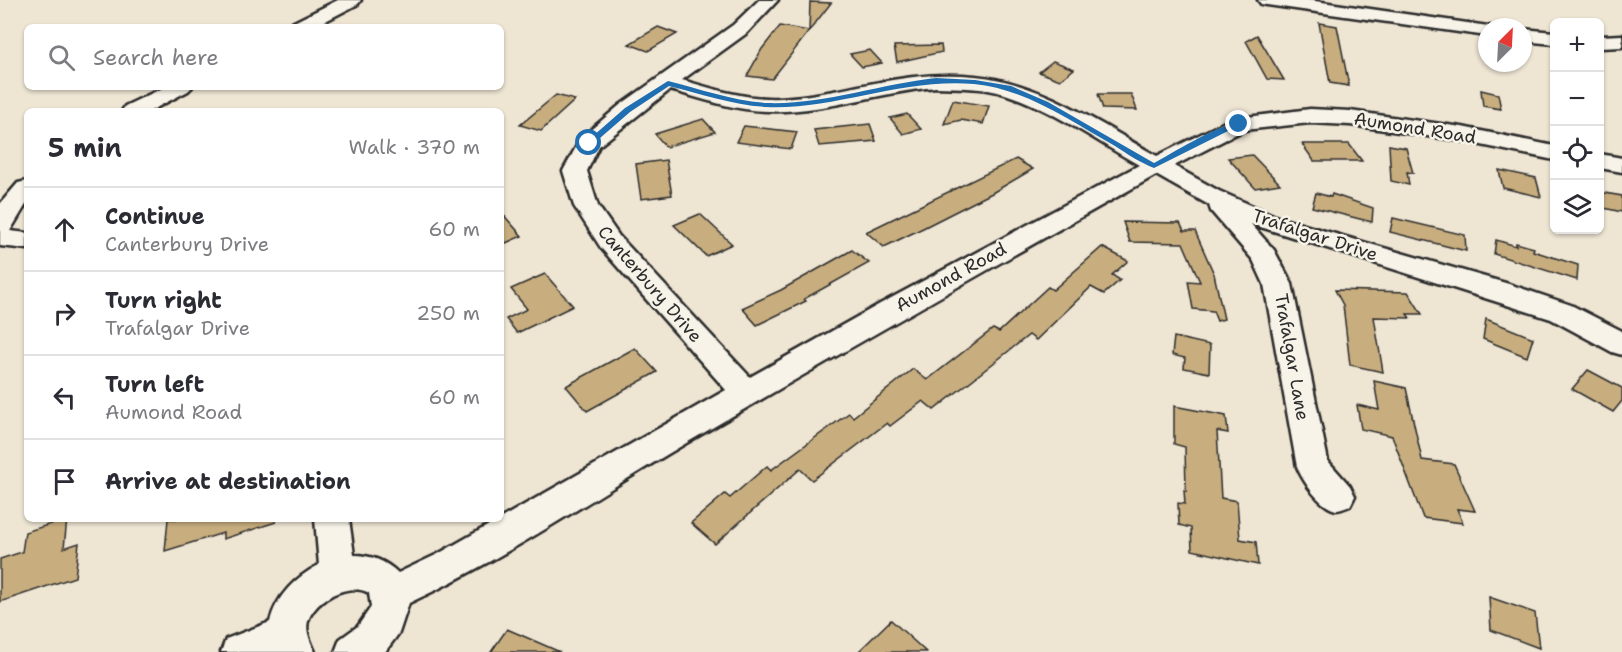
<!DOCTYPE html>
<meta charset="utf-8">
<style>
body{margin:0;font-family:"Shantell Sans",sans-serif;background:#f2f2f3;color:#2b2b33}
.controls{position:absolute;right:18px;top:18px;display:grid;overflow:hidden;border-radius:9px;box-shadow:0 2px 4px #0004}
.controls button{width:54px;height:54px;display:grid;place-items:center;padding:0;border:0;border-bottom:2px solid #e1e1e2;background:#fff;color:#2b2b33;font:30px sans-serif}
.compass{position:absolute;left:1478px;top:18px;width:54px;height:54px;border-radius:50%;background:#fff;box-shadow:0 2px 4px #0004;rotate:24deg}
.stop{position:absolute;width:18px;height:18px;margin:-14px;border:4px solid #1f6fb2;border-radius:50%;background:#fff}
.stop.end{background:#1f6fb2;border-color:#fff;box-shadow:0 2px 6px #0008}
.list{margin:0;padding:0;list-style:none}
h2{display:flex;justify-content:space-between;align-items:center;height:78px;margin:0;padding:0 24px;font-size:26px}
h2 small{font-size:20px;font-weight:400;color:#7c7c81}
.list li{display:grid;grid-template-columns:39px 1fr auto;gap:18px;align-items:center;box-sizing:border-box;height:84px;padding:0 24px;border-top:2px solid #e1e1e2}
.list b{display:block;font-size:22px;white-space:nowrap}
.list p{margin:0;font-size:20px;white-space:nowrap;color:#7c7c81}
.list em{font-size:20px;font-style:normal;color:#7c7c81}
.icon{flex:none;width:33px;height:33px;fill:none;stroke:currentColor;stroke-width:2;stroke-linecap:round;stroke-linejoin:round}
.map{position:relative;flex:none;width:1622px;height:652px;overflow:hidden}
.search{position:absolute;background:#fff;box-shadow:0 2px 4px #0004;left:24px;top:24px;width:480px;height:66px;display:flex;align-items:center;gap:15px;box-sizing:border-box;padding:0 21px;border-radius:9px;color:#7c7c81;font-size:22px}
.panel{position:absolute;background:#fff;box-shadow:0 2px 4px #0004;left:24px;top:108px;width:480px;height:414px;border-radius:9px}
.map>svg:first-child{display:block}
.building{fill:#c8ae7f;stroke:#2b2b2b;stroke-width:1.5}
.lines{fill:none;stroke-linecap:round;stroke-linejoin:round}
.minor-casing{stroke:#2b2b2b;stroke-width:5}
.minor{fill:#f7f3e8;fill-rule:evenodd}
.route{fill:#1f6fb2}
.labels{text-anchor:middle;stroke-width:5;stroke-linejoin:round;paint-order:stroke}
.street-label{font-size:18px;fill:#2b2b2b;stroke:#f7f3e8}
</style>
<div class="map">
<svg width="1622" height="652" viewBox="0 0 1622 652">
<rect width="100%" height="100%" fill="#eee5d3"/>
<filter id="ink" filterUnits="userSpaceOnUse"><feTurbulence type="fractalNoise" baseFrequency=".0167" numOctaves="2"/><feDisplacementMap in="SourceGraphic" scale="12" xChannelSelector="R" yChannelSelector="G"/><feConvolveMatrix kernelMatrix="1 2 1 2 8 2 1 2 1" color-interpolation-filters="sRGB"/></filter>
<g filter="url(#ink)">
<!-- building -->
<g class="building">
<polygon points="810,2 831,3 772,79 747,76 762,49 780,26 809,31"/>
<polygon points="1319,23 1337,26 1349,86 1330,83"/>
<polygon points="658,27 677,34 648,51 629,44"/>
<polygon points="1257,35 1284,80 1267,79 1246,41"/>
<polygon points="941,45 942,52 897,62 894,46"/>
<polygon points="870,50 882,63 862,67 850,54"/>
<polygon points="1053,61 1074,69 1060,80 1039,72"/>
<polygon points="1481,90 1498,94 1501,109 1483,106"/>
<polygon points="1098,94 1131,94 1137,110 1103,109"/>
<polygon points="556,95 575,100 541,131 520,125"/>
<polygon points="953,100 989,106 983,124 961,120 944,124"/>
<polygon points="907,114 921,129 903,134 890,118"/>
<polygon points="703,119 715,132 666,147 655,134"/>
<polygon points="870,124 876,141 819,146 814,130"/>
<polygon points="744,126 797,132 791,149 736,142"/>
<polygon points="1302,144 1349,144 1362,161 1314,161"/>
<polygon points="1389,145 1406,148 1413,173 1407,172 1409,185 1391,181"/>
<polygon points="1252,155 1280,184 1255,188 1228,158"/>
<polygon points="1016,159 1033,169 992,193 923,228 884,247 866,232"/>
<polygon points="666,160 672,195 641,199 636,164"/>
<polygon points="1499,170 1536,178 1541,197 1503,188"/>
<polygon points="1599,192 1622,196 1622,212 1599,207"/>
<polygon points="1316,193 1331,197 1332,194 1373,208 1372,222 1312,207"/>
<polygon points="501,212 522,236 501,245"/>
<polygon points="700,214 732,244 706,256 674,225"/>
<polygon points="1393,218 1465,235 1466,251 1390,232"/>
<polygon points="1123,222 1180,223 1184,231 1195,231 1214,274 1224,319 1217,321 1213,311 1193,309 1188,281 1200,282 1183,243 1130,242"/>
<polygon points="1496,240 1516,246 1516,243 1534,248 1533,251 1578,265 1577,280 1494,254"/>
<polygon points="1102,247 1128,261 1112,275 1120,280 1104,294 1091,287 1036,340 1029,335 934,410 923,401 890,426 887,423 812,480 800,469 715,544 691,523 725,494 730,498 767,466 771,470 849,413 853,417 913,369 927,380 993,329 999,332 1048,287 1053,290"/>
<polygon points="852,250 869,263 804,299 806,301 757,325 742,308 781,290"/>
<polygon points="545,274 573,306 517,333 506,319 527,309 511,289"/>
<polygon points="1335,290 1408,292 1422,314 1407,314 1410,318 1374,317 1383,372 1350,365 1343,305"/>
<polygon points="1486,319 1533,338 1527,357 1483,339"/>
<polygon points="1174,337 1210,345 1209,373 1184,368 1185,358 1172,355"/>
<polygon points="635,348 657,372 587,411 566,386"/>
<polygon points="1588,370 1622,388 1622,401 1613,412 1572,389"/>
<polygon points="1374,381 1406,388 1422,460 1454,464 1475,511 1457,509 1463,523 1423,518 1392,436 1361,429 1357,405 1379,410"/>
<polygon points="1174,406 1226,416 1228,433 1217,431 1221,498 1237,501 1240,539 1256,542 1258,565 1192,550 1191,528 1179,525 1178,503 1185,504 1184,490 1186,491 1185,447 1174,444"/>
<polygon points="67,519 64,548 79,543 75,577 0,602 0,559 22,552 25,532"/>
<polygon points="168,519 275,519 276,522 223,539 223,533 165,551"/>
<polygon points="1489,597 1535,613 1539,648 1491,630"/>
<polygon points="891,620 926,652 858,652"/>
<polygon points="507,629 560,652 491,652"/>
</g>
<g class="lines">
<!-- minor casing -->
<g class="minor-casing">
<g id="minor">
<polygon points="338,0 361,0 358,4 314,27 289,27 292,23"/>
<path d="M759 0H778L747 33 682 80C710 88 738 97 767 98 791 99 816 94 839 90 884 81 929 71 975 76 1041 82 1100 124 1157 156L1231 119 1310 109 1350 111 1462 127 1554 146V160L1462 141 1350 125 1310 123 1244 130 1174 166 1219 191 1280 218 1509 284 1571 305 1622 331V355L1612 352 1551 319 1251 224 1274 250 1292 284 1328 461 1350 486 1355 496 1350 506C1345 508 1340 510 1336 510 1320 507 1303 481 1297 467L1264 284 1253 260 1211 211 1209 205 1156 175C999 263 842 352 688 442 595 497 506 558 409 603L399 633 385 652H335L340 639 358 626 371 607 369 593C349 581 315 599 308 621 305 632 311 642 315 652H221L226 639 270 622C276 596 296 577 319 565L315 519H349L354 555C370 555 386 561 398 573L438 554 726 390 601 248 574 206 563 171 581 138 620 105 733 25ZM936 87C959 88 983 87 1005 94 1052 109 1096 141 1139 165L880 304 750 377 619 236 598 206 587 171 599 146 670 90C701 98 735 111 768 111 824 113 880 92 936 87Z"/>
<polygon points="1258,0 1308,0 1495,27 1487,27 1487,36 1267,5 1261,4"/>
<polygon points="1523,29 1554,32 1554,44 1523,41"/>
<polygon points="1622,35 1622,47 1600,48 1600,36"/>
<polygon points="165,87 192,87 188,91 150,111 122,111 125,106"/>
<polygon points="1600,154 1622,158 1622,172 1600,168"/>
<polygon points="27,181 27,203 10,231 27,233 27,249 0,246 0,204 18,183"/>
</g>
</g>
<!-- minor -->
<use href="#minor" class="minor"/>
</g>
</g>
<!-- route -->
<path class="route" d="M936 78 975 80 1011 86 1048 102 1154 163C1169 155 1230 117 1242 124L1154 168C1141 163 1127 154 1115 146 1070 121 1026 89 974 84 901 78 836 110 766 107 733 105 701 94 669 86L630 112 592 145 585 143 625 108 668 81C700 89 733 101 767 103 822 105 881 84 936 78Z"/>
<g class="labels">
<!-- street labels -->
<g class="street-label">
<text transform="translate(1415 128) rotate(9)" y="6">Aumond Road</text>
<text transform="translate(1315 235) rotate(18)" y="6">Trafalgar Drive</text>
<text transform="translate(951 277) rotate(-29)" y="6">Aumond Road</text>
<text transform="translate(650 284) rotate(49)" y="6">Canterbury Drive</text>
<text transform="translate(1292 357) rotate(80)" y="6">Trafalgar Lane</text>
</g>
</g>
</svg>
<div class="controls">
<button>+</button>
<button>−</button>
<button><svg class="icon" aria-label="locate" viewBox="0 0 24 24"><circle cx="12" cy="12" r="6"/><path d="M12 2v4M12 18v4M2 12h4M18 12h4"/></svg></button>
<button><svg class="icon" aria-label="layers" viewBox="0 0 24 24"><path d="M12 4l9 5-9 5-9-5zM3 14l9 5 9-5"/></svg></button>
</div>
<svg class="compass" viewBox="-18 -18 36 36"><path d="M0-13l5 13h-10z" fill="#e53935"/><path d="M0 13l5-13h-10z" fill="#7c7c81"/></svg>
<div class="stop" style="left:589px;top:143px"></div>
<div class="stop end" style="left:1239px;top:124px"></div>
<div class="search"><svg class="icon" aria-label="search" viewBox="0 0 24 24"><circle cx="10" cy="10" r="6"/><path d="M15 15l6 6"/></svg>Search here</div>
<section class="panel">
<h2>5 min<small>Walk · 370 m</small></h2>
<ul class="list">
<li><svg class="icon" aria-label="ahead" viewBox="0 0 24 24"><path d="M12 20V5M6 11l6-6 6 6"/></svg><div><b>Continue</b><p>Canterbury Drive</p></div><em>60 m</em></li>
<li><svg class="icon" aria-label="right" viewBox="0 0 24 24"><path d="M7 20v-9h11M14 6l5 5-5 5"/></svg><div><b>Turn right</b><p>Trafalgar Drive</p></div><em>250 m</em></li>
<li><svg class="icon" aria-label="left" viewBox="0 0 24 24"><path d="M17 20v-9H6M10 6l-5 5 5 5"/></svg><div><b>Turn left</b><p>Aumond Road</p></div><em>60 m</em></li>
<li><svg class="icon" aria-label="arrive" viewBox="0 0 24 24"><path d="M6 21V4h12l-3 4 3 4H6"/></svg><div><b>Arrive at destination</b></div></li>
</ul>
</section>
</div>
